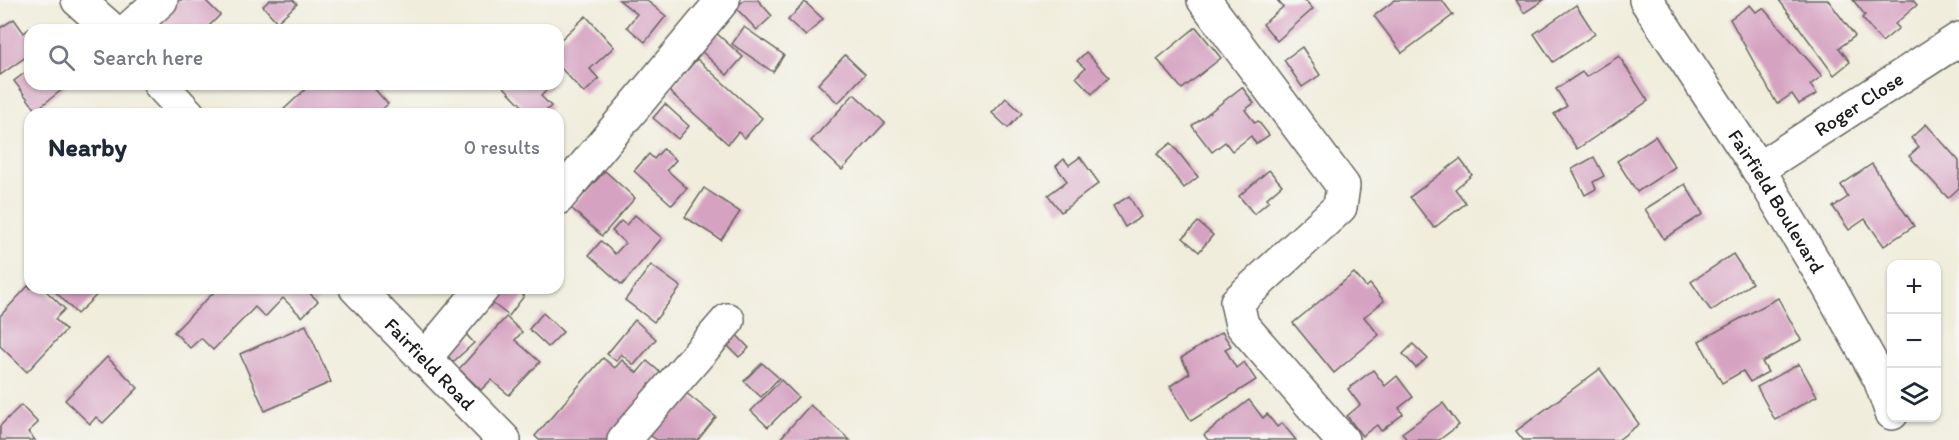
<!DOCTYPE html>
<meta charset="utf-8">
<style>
body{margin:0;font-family:Itim,sans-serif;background:#f6f6f7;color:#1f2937}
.controls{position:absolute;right:18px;bottom:18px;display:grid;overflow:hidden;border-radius:12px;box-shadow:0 2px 4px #0004}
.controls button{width:54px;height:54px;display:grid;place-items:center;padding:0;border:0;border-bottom:2px solid #e0e1e3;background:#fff;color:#1f2937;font:30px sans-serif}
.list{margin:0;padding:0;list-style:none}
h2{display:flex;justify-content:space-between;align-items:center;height:78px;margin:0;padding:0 24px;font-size:26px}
h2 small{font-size:20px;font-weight:400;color:#747a83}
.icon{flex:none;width:33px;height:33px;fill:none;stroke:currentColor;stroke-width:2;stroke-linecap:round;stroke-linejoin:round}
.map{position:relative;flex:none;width:1959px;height:440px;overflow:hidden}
.search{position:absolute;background:#fff;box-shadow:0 2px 4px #0004;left:24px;top:24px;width:540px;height:66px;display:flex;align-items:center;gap:15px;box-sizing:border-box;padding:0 21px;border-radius:18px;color:#747a83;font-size:22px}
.panel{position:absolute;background:#fff;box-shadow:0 2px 4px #0004;left:24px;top:108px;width:540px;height:186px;border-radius:18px}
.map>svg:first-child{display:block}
.building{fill:#d6a2c1}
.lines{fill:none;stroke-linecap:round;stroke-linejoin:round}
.minor-casing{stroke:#66655f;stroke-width:36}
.minor{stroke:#fff;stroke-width:33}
.labels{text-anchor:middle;stroke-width:6;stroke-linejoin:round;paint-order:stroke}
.street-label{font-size:20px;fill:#1c1c1c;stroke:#f6f6f2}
</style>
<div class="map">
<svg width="1959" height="440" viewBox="0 0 1959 440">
<rect width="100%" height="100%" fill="#f6f6f2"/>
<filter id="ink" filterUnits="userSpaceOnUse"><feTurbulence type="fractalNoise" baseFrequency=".0167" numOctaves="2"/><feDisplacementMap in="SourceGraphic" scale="12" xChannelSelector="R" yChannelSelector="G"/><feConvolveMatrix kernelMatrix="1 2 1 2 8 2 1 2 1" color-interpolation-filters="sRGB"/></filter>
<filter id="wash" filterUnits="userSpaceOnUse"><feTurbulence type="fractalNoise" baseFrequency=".008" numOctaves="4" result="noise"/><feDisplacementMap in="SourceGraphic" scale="24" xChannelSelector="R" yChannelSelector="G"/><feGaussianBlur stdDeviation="1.35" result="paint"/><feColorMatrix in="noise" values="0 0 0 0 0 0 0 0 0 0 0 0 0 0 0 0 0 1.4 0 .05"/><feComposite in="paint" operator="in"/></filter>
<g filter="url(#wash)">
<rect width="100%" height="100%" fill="#f0eddc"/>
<g id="blocks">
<!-- building -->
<g class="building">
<polygon points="175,0 205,0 220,15 205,30 145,30"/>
<polygon points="270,0 293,0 297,4 277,22 263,6"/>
<polygon points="619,0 646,0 666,16 645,42 627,27 637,14"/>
<polygon points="744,0 758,0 772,16 757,30 736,8"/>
<polygon points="1277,0 1305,0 1313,9 1277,41 1263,24 1283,7"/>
<polygon points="1395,0 1442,0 1453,15 1402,53 1374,16"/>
<polygon points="1516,0 1544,0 1524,13"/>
<polygon points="1779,0 1828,0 1855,36 1839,48 1850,62 1834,75"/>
<polygon points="1853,0 1913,0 1917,5 1895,24 1899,28 1882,42 1862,18 1865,15"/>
<polygon points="805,2 823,19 806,36 788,20"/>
<polygon points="1576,5 1595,34 1553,62 1534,34"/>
<polygon points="1750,5 1756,12 1763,8 1822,76 1810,85 1817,94 1799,104 1792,94 1777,104 1730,19"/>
<polygon points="586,16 614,47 590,69 599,79 584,93 558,65 558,42"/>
<polygon points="14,19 24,33 30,28 30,54 0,75 0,28"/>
<polygon points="744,27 784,55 773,72 732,44"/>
<polygon points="1196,27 1221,58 1182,89 1157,59"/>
<polygon points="714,31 743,57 727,75 698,48"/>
<polygon points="1302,47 1320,75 1302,87 1284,60"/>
<polygon points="1086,52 1109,77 1092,94 1076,77 1085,68 1077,61"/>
<polygon points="845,55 865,74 838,103 818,84"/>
<polygon points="1619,56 1648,101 1577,149 1554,114 1567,106 1556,89 1582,72 1586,77"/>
<polygon points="697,59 762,118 745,138 738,132 728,144 669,91"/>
<polygon points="30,69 30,84 68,85 36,110 14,81"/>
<polygon points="311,84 370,84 388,104 377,114 283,114 281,112"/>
<polygon points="501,84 553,84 541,96 551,106 543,114 530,114"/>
<polygon points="1242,87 1254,103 1245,110 1255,123 1258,121 1269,135 1256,144 1251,136 1232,151 1225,142 1212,152 1192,126"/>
<polygon points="854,94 885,123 842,170 811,141"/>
<polygon points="1006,98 1022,113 1008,128 992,113"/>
<polygon points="665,104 689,126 678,139 653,118"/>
<polygon points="1926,124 1959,161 1959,188 1948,198 1909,156 1919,147 1911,138"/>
<polygon points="1655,136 1675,167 1637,192 1617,161"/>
<polygon points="1171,143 1198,177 1184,188 1157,154"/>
<polygon points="663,149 676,160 667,170 687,188 672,205 634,171 649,154 654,159"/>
<polygon points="1080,157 1099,183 1061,212 1048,195 1067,181 1056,166 1064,159 1069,165"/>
<polygon points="1594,157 1604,176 1593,182 1596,189 1585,195 1572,169"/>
<polygon points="1460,159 1472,175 1455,189 1466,203 1434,228 1410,197"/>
<polygon points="1872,164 1914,226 1884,246 1865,219 1849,230 1833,207 1848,197 1841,185"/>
<polygon points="1269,170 1282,185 1267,198 1269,201 1254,214 1239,196"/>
<polygon points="605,171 635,198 602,236 571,208"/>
<polygon points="1685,184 1703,214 1664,239 1645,209"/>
<polygon points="704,188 740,212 721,240 685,217"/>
<polygon points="1129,196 1141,217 1125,227 1113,206"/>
<polygon points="635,215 662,238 622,285 589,255 601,241 615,254 625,243 612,231 621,221 626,225"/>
<polygon points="1198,222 1213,235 1199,252 1183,238"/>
<polygon points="1733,254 1752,283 1711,311 1691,282"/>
<polygon points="651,265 681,287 654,322 625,300"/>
<polygon points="1354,273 1366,287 1370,284 1384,301 1364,317 1379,335 1334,373 1293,323"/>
<polygon points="30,284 30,288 43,288 65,309 55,319 66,330 27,372 0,346 0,316"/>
<polygon points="52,288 104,288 77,314"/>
<polygon points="218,288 304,288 318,301 302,317 283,298 265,317 255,307 213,350 201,338 190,348 174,332"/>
<polygon points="496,288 514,288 524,296 509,316 487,299"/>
<polygon points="1778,298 1801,340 1762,362 1768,372 1750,382 1743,371 1722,383 1699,341"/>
<polygon points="543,313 563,332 548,347 529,329"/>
<polygon points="506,317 522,332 515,340 540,362 509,395 491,380 481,390 459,369"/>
<polygon points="635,320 656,339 634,365 621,354 616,361 607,354"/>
<polygon points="306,325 331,382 265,411 240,354"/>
<polygon points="732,330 749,348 739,357 722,340"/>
<polygon points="464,332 474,343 453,362 443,351"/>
<polygon points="1222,332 1231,346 1225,349 1236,368 1244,362 1256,380 1191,421 1170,386 1190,373 1181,358"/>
<polygon points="1413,344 1427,358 1416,368 1403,354"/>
<polygon points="107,357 138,388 103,423 96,417 90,424 65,400"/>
<polygon points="603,358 615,368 622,360 637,373 647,361 662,374 619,440 539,440 535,436"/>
<polygon points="762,363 779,378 761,397 744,381"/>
<polygon points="1799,364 1817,396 1775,420 1757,387"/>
<polygon points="1600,369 1639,424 1618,440 1523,440 1516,431"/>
<polygon points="1373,370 1385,386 1397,376 1413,397 1399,408 1403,414 1381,431 1377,425 1362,436 1347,416 1360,405 1348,389"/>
<polygon points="781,380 798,397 768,427 751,411"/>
<polygon points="685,392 716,417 698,440 657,440 650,435"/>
<polygon points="1249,400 1263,418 1267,414 1277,427 1282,423 1296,440 1208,440 1204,435"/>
<polygon points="1443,403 1459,425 1439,440 1407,440 1402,433"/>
<polygon points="21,405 38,423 28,432 35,440 0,440 0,426"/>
<polygon points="810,405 850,440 779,440"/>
</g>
</g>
</g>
<g filter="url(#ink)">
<use href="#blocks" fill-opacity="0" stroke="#66655f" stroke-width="1.5"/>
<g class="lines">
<!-- minor casing -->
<g class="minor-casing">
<g id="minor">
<polyline points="78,0 112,30"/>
<polyline points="1204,0 1343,186 1340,207 1237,302 1242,325 1342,440"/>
<path id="s1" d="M1646 0 1758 169 1829 287 1880 379 1892 413"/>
<polyline points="128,30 161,0"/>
<polyline points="160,84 188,114"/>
<path id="s2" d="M1758 169 1959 39"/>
<polyline points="558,198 723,0"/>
<path id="s3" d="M356 288 504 440"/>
<polyline points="424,359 483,288"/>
<polyline points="624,440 728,320"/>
</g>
</g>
<!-- minor -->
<use href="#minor" class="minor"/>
</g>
</g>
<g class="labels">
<!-- street labels -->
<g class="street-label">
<text dy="7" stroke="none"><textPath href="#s2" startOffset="120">Roger Close</textPath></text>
<text dy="7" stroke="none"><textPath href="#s1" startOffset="240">Fairfield Boulevard</textPath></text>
<text dy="7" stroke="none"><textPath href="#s3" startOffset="106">Fairfield Road</textPath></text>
</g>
</g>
</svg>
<div class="controls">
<button>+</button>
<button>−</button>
<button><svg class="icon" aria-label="layers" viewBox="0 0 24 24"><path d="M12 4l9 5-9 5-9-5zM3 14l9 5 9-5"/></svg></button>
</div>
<div class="search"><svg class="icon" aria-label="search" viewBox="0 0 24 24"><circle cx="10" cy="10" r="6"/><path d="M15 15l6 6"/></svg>Search here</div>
<section class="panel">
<h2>Nearby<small>0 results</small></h2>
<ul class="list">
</ul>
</section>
</div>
